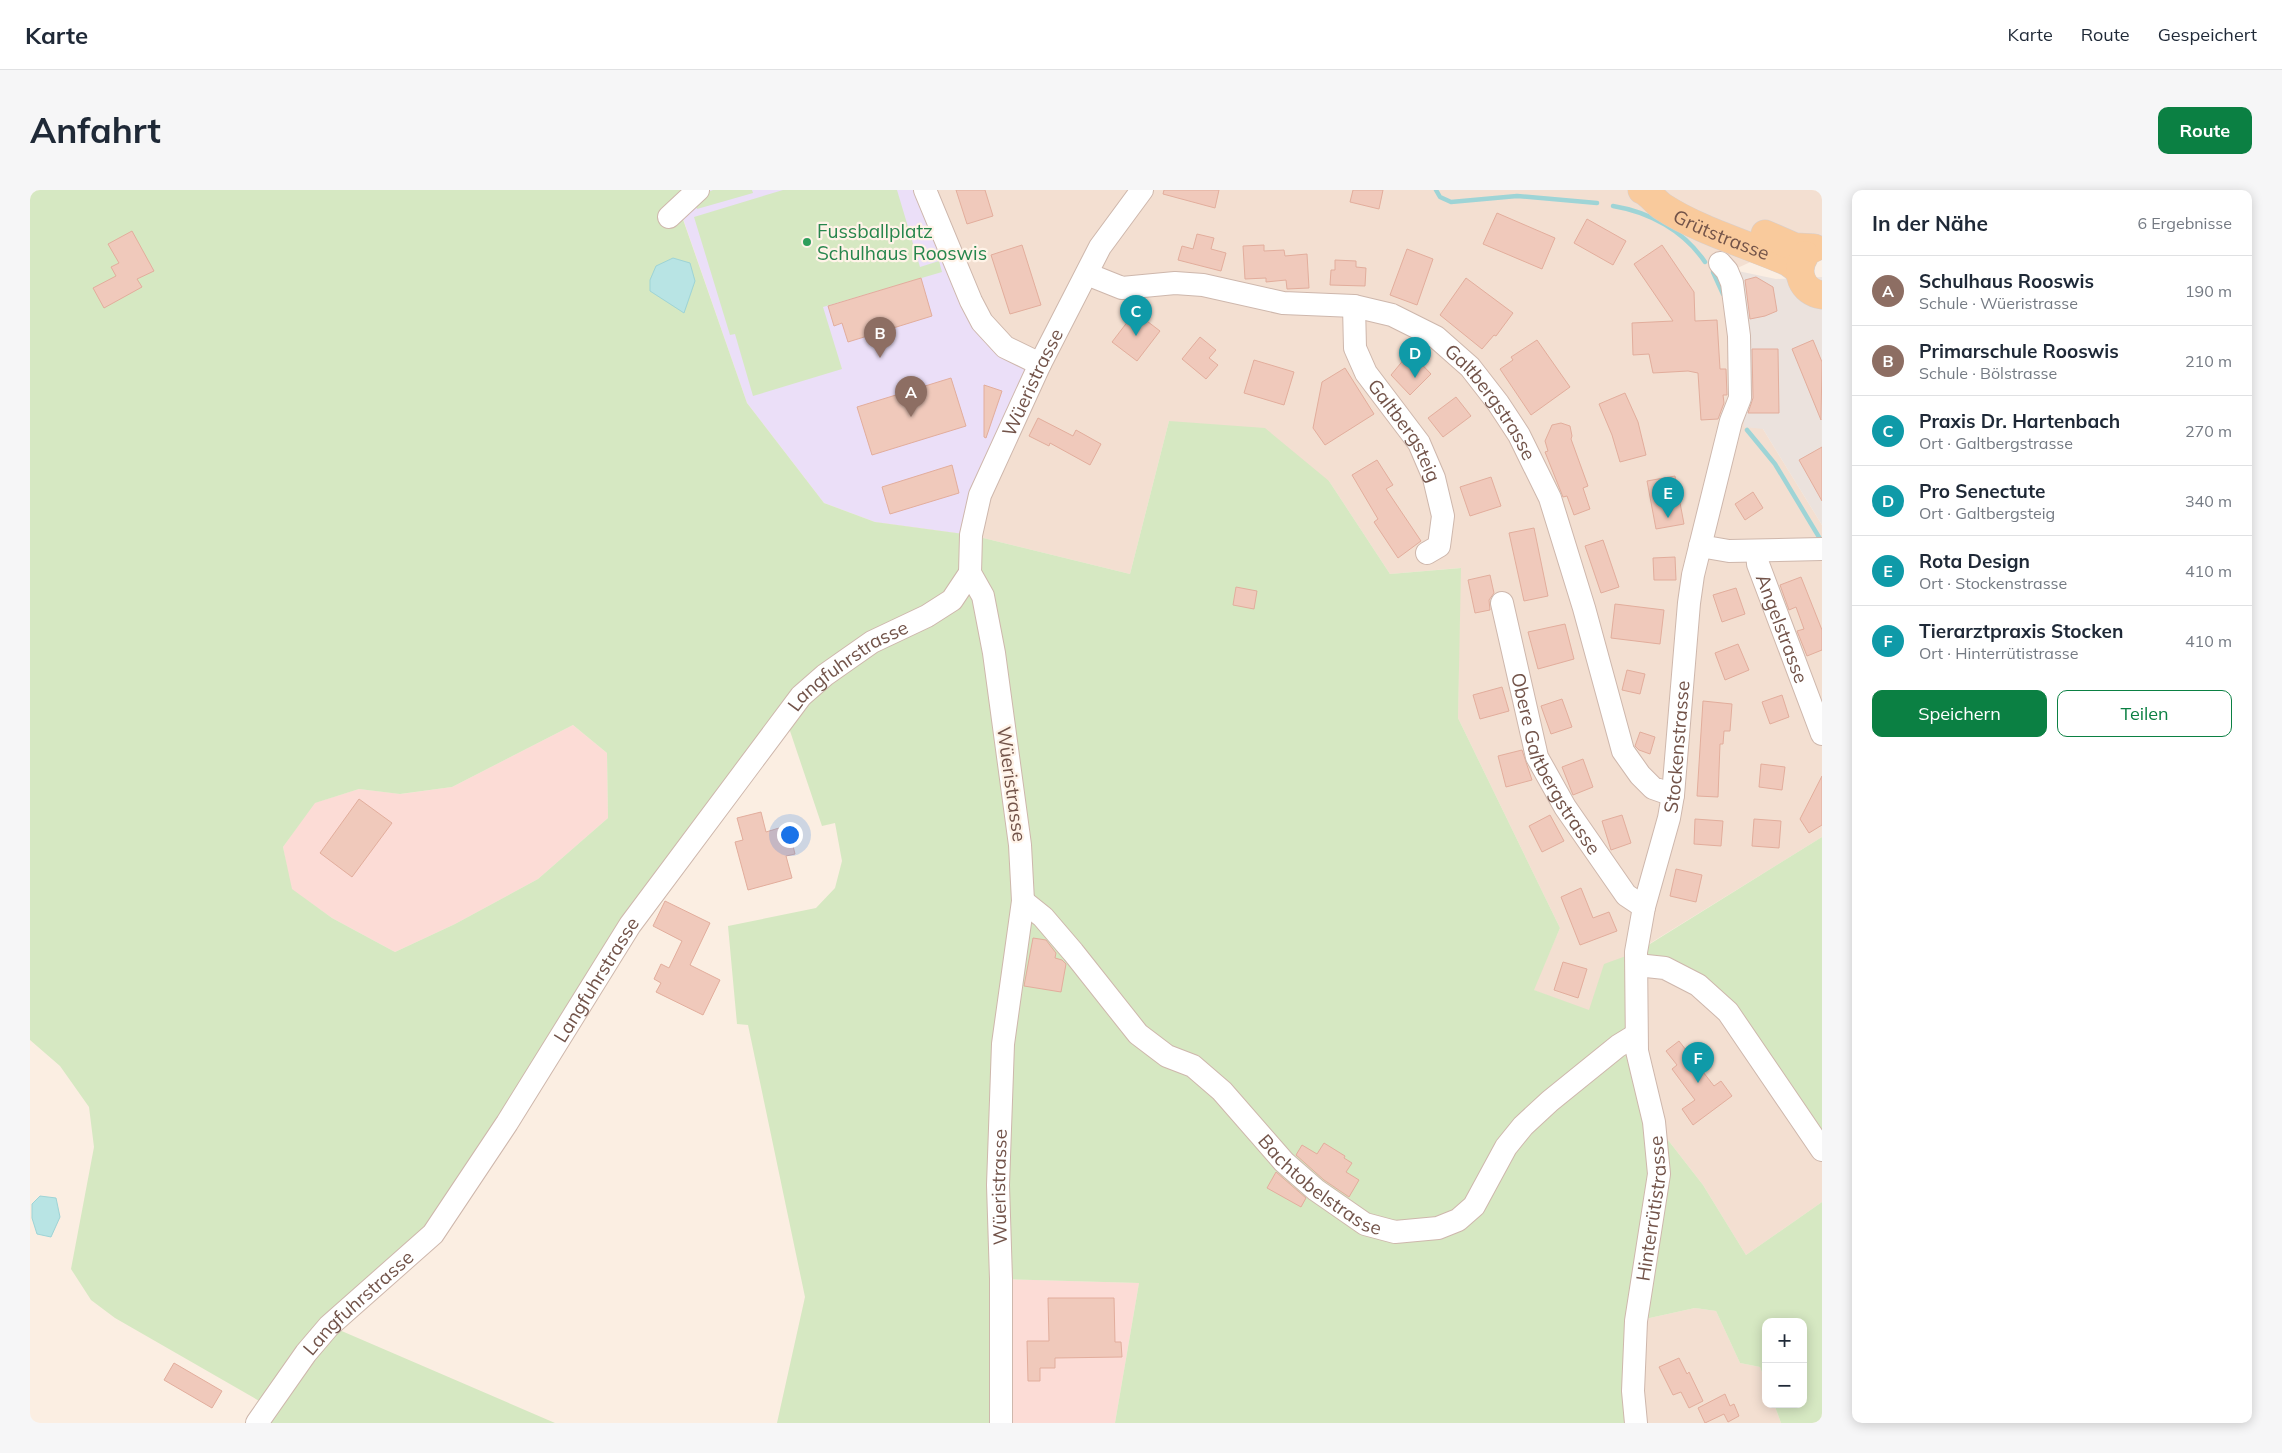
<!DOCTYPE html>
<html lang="de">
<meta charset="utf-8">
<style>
body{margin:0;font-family:Mulish,sans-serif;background:#f6f6f7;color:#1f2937}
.controls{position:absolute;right:15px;bottom:15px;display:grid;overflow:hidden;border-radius:10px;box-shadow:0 2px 12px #0003}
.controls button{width:45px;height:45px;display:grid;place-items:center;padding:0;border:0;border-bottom:1px solid #e0e1e3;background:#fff;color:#1f2937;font:25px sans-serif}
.you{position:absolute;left:759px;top:644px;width:18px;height:18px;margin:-12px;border:4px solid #fff;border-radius:50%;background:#1a73e8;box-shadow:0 0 0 8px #1a73e833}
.badge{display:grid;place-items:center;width:32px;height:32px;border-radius:50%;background:#0b8043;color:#fff;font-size:16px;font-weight:700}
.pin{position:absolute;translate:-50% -41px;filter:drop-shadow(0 1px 2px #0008)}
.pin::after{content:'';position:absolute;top:26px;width:18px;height:15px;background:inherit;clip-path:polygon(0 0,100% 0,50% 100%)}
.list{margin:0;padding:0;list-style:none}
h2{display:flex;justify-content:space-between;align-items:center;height:65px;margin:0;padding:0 20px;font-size:21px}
h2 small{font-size:16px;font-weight:400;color:#747a83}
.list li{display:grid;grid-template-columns:32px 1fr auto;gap:15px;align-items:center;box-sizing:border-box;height:70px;padding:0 20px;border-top:1px solid #e0e1e3}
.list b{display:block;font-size:19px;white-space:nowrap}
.list p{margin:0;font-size:16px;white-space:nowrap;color:#747a83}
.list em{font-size:16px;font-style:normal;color:#747a83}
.actions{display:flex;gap:10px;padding:15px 20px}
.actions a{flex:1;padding:11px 0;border:1px solid #0b8043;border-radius:10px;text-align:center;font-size:18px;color:#0b8043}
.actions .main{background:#0b8043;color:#fff}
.map{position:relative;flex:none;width:1792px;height:1233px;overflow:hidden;border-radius:10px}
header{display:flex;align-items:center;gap:30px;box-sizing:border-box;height:70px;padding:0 25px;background:#fff;border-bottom:1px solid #e0e1e3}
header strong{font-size:24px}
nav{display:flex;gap:28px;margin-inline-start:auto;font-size:18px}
.intro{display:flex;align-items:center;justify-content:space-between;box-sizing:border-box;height:120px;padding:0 30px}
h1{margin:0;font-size:35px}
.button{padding:12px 22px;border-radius:10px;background:#0b8043;color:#fff;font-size:18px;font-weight:700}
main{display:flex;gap:30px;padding:0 30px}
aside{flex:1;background:#fff;border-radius:10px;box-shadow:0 2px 12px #0003}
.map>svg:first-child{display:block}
.residential{fill:#f3dfd1}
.commercial{fill:#fcdcd6}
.industrial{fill:#ebe2dd}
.education{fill:#ebdff8}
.green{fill:#d6e8c2;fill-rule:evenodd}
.water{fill:#b8e4e4;stroke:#9ed4d6}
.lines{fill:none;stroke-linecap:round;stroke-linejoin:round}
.stream{stroke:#9ed4d6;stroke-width:4.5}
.building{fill:#f0c9bb;stroke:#e2ad9c}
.minor-casing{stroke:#ceb7ac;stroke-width:24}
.major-casing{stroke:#d8cfcc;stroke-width:29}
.minor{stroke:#fff;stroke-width:22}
.major{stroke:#f9ca9c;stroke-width:28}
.leisure-dot{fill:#2e9e5b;stroke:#fff3e8;stroke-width:2}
.labels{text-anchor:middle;stroke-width:4.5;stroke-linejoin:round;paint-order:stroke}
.leisure-label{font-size:19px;fill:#27864d;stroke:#fff3e8;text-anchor:start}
.street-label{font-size:19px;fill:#725349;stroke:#fff3e8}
</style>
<header>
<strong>Karte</strong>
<nav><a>Karte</a><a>Route</a><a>Gespeichert</a></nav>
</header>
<div class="intro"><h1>Anfahrt</h1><a class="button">Route</a></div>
<main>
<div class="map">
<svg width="1792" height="1233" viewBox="0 0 1792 1233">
<rect width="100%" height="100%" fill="#fbeee2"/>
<!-- residential -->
<g class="residential">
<polygon points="669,0 1792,0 1792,47 1773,48 1703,80 1733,239 1792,335 1792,647 1606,762 1559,821 1503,800 1530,738 1428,528 1430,378 1360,384 1299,291 1139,231 1100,384 941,345 845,332"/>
<polygon points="1607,775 1668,795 1792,960 1792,1012 1716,1065 1673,995 1624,932"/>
<polygon points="1665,1118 1686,1121 1710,1173 1730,1177 1736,1193 1736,1214 1744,1214 1751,1233 1606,1233 1606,1131"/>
</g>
<!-- commercial -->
<g class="commercial">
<polygon points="543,535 577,563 578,628 508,689 425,734 365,762 302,728 261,699 253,657 284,613 329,599 371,604 422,597"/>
<polygon points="971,1089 1109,1093 1085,1233 971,1233"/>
</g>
<!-- industrial -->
<polygon class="industrial" points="1703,80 1746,89 1792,87 1792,335 1733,239 1714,237 1713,141"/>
<!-- education -->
<polygon class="education" points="669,0 895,0 941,111 1010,174 941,345 845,332 794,313 717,213 649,17"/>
<!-- green -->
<g class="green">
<path d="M0 0H669L649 18 717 213 794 313 845 332 941 345 1100 384 1139 231 1235 238 1299 291 1360 384 1431 378 1428 528 1530 738 1504 800 1559 820 1574 774 1607 762 1792 647V960L1698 822 1607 775 1624 932 1673 995 1716 1065 1792 1012V1233H1751L1744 1214H1773V1132H1736V1193L1730 1177 1710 1173 1686 1121 1665 1118 1606 1131V1233H1085L1109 1093 972 1089 971 1233H747L775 1107 718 835 707 834 698 736 786 718 805 698 812 671 805 633 792 636 759 538 752 531 403 1044 300 1136 525 1233H227L238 1216 85 1128 61 1110 41 1079 64 957 59 917 30 876 0 850ZM543 535 577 563 578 628 508 689 425 734 365 762 302 728 262 699 253 657 285 613 329 599 370 604 422 597Z"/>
<polygon points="683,0 722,0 723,3 667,19 665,14 678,2"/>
<polygon points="753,0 867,0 890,77 909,71 912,82 793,117 812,179 723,206 705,144 700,145 664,27"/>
</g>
<!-- water -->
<g class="water">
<polygon points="643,68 660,73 665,91 654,123 620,101 620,90 626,76"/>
<polygon points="10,1006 26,1008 30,1027 21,1047 7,1044 2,1028 2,1014"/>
</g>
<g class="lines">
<!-- stream -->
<g class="stream">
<polyline points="1406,0 1410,7 1421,12 1487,6 1567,13"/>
<path d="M1583 16C1620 22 1654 41 1675 72"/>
<polyline points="1683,82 1693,104"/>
<polyline points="1717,240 1745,274 1792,352"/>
</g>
</g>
<!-- building -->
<g class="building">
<polygon points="926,0 955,0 963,26 937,34"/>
<polygon points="1134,0 1189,0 1185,18 1133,4"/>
<polygon points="1323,0 1353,0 1349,19 1320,12"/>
<polygon points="1467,23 1525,48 1512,79 1453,54"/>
<polygon points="1557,29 1596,51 1583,75 1544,53"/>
<polygon points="102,41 124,81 107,89 112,97 74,118 63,98 86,86 81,77 89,73 78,54"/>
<polygon points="1167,44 1184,48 1181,59 1196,63 1191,81 1148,70 1152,56 1163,59"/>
<polygon points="992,55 1011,115 980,124 961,65"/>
<polygon points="1234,55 1234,61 1254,60 1255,66 1277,64 1279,98 1257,99 1256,90 1236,92 1236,88 1215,89 1213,56"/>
<polygon points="1632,55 1664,102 1665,131 1687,130 1690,179 1696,179 1697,205 1693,205 1694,213 1688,229 1671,230 1668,183 1658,181 1623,183 1619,164 1603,165 1602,133 1643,131 1604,74"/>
<polygon points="1377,59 1403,69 1387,115 1360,105"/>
<polygon points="1305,70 1326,71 1326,77 1336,78 1335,96 1300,95 1301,80 1305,80"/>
<polygon points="1726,87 1743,97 1747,121 1735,126 1720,129 1715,90"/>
<polygon points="891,88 902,126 818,152 812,133 804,136 798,116"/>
<polygon points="1436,88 1483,123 1466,146 1464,145 1452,159 1410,125"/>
<polygon points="1105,122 1130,141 1107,171 1082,152"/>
<polygon points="1170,147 1186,160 1179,168 1188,175 1176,189 1152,169"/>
<polygon points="1507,150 1540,197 1501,225 1470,179 1483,170 1481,167"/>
<polygon points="1783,150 1792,172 1791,230 1762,159"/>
<polygon points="1722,159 1748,159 1749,223 1718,223 1723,208"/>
<polygon points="1380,162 1401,184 1380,205 1361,185"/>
<polygon points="1224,170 1264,182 1254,215 1214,203"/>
<polygon points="1315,178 1344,224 1295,255 1283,238 1292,192"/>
<polygon points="921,188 936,236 842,265 827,217"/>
<polygon points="954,195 972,201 956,248 954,247"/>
<polygon points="1595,203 1608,232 1616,265 1590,272 1582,245 1569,214"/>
<polygon points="1426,207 1441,226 1413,247 1398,228"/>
<polygon points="1008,228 1043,246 1046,240 1071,254 1060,275 1020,253 1019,256 999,246"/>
<polygon points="1531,233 1540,236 1542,246 1541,249 1558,296 1553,298 1560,319 1544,325 1537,306 1533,307 1515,262 1518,261 1515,251 1522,235"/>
<polygon points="1792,257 1792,311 1769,270"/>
<polygon points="1347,270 1363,295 1356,299 1391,351 1368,368 1344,332 1348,329 1322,285"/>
<polygon points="922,275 929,303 860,324 852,297"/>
<polygon points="1645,286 1654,334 1626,339 1617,291"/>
<polygon points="1461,287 1471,316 1440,326 1430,297"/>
<polygon points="1723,302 1733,318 1715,330 1705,314"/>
<polygon points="1504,338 1518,406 1494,411 1479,343"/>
<polygon points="1573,350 1589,397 1571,403 1555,356"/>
<polygon points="1645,367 1646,390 1624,390 1623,368"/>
<polygon points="1460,385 1464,403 1459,410 1460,420 1445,423 1438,390"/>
<polygon points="1771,387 1792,440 1792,460 1777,466 1767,441 1774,439 1766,417 1759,420 1750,395"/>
<polygon points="1206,397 1227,401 1224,419 1203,415"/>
<polygon points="1706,398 1715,424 1692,432 1683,405"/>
<polygon points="1585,414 1634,420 1630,454 1581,448"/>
<polygon points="1535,434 1544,469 1508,479 1498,442"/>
<polygon points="1708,454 1719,480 1695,490 1685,463"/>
<polygon points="1597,480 1615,484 1610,504 1592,500"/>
<polygon points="1472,497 1479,521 1450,529 1443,505"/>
<polygon points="1752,505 1759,527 1740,534 1732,512"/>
<polygon points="1532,509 1542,537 1521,544 1511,516"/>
<polygon points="1673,511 1702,514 1700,541 1694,541 1693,554 1690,554 1688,607 1667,606"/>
<polygon points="1610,542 1625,547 1620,564 1609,560 1605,556"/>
<polygon points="1492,560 1502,590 1476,597 1468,566"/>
<polygon points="1553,569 1563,597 1543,605 1532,577"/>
<polygon points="1731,574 1755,577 1752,600 1729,597"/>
<polygon points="1792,586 1792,635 1779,643 1770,629"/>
<polygon points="329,609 362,633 322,687 290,663"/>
<polygon points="731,622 736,642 749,638 752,651 761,648 765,664 756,666 762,688 718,700 705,652 713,650 707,628"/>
<polygon points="1520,625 1534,651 1512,662 1499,636"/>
<polygon points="1592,625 1601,653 1581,660 1572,631"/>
<polygon points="1665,629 1693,631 1691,656 1664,654"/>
<polygon points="1724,629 1751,631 1749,658 1722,656"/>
<polygon points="1646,679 1672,685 1666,712 1640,706"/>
<polygon points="1551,698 1563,728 1579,722 1587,741 1550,755 1531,707"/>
<polygon points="635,711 680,733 660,775 690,790 673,825 626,802 631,793 624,789 631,774 639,778 652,751 623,736"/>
<polygon points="1003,748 1016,750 1026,763 1025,768 1032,770 1036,774 1031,802 994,796"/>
<polygon points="1533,772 1557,779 1548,808 1524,800"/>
<polygon points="1649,851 1684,896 1691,891 1702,906 1663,935 1652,919 1665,910 1642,879 1647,875 1636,861"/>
<polygon points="1294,953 1315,966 1314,968 1322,973 1316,982 1329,990 1319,1007 1294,990 1266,965 1272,955 1287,964"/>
<polygon points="1246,982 1276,1008 1271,1017 1237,998"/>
<polygon points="1018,1108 1084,1108 1085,1152 1091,1152 1092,1167 1025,1168 1025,1178 1010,1178 1010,1191 998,1191 997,1151 1019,1151"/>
<polygon points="1649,1168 1657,1184 1659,1182 1673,1211 1659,1218 1651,1202 1643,1205 1629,1177"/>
<polygon points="144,1173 192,1201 182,1218 134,1190"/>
<polygon points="1695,1204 1700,1216 1704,1214 1709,1226 1698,1232 1694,1224 1675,1233 1668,1218"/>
</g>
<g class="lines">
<!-- minor casing -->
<g class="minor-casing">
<g id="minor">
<polyline points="895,0 941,111 952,132 975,157 1010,174"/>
<polyline points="639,27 668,0"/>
<path id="s1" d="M1057 84 1092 98 1145 93 1173 95 1253 113 1324 116 1362 125 1406 147 1440 177 1468 213 1489 245 1520 308 1554 418 1593 561 1610 585 1623 598 1643 605"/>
<path id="s2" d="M1324 116 1325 158 1336 183 1389 253 1404 288 1413 326 1409 356 1397 363"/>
<polyline points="1670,356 1699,361 1792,359"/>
<path id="s3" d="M1727 361 1728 374 1792 544"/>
<path id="s4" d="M1472 413 1507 567 1535 617 1596 705 1614 717"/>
<path id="s5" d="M993 711 1013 727 1043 762 1108 844 1137 866 1163 876 1192 901 1254 972 1286 1000 1335 1034 1365 1042 1408 1038 1428 1030 1444 1016 1476 957 1493 936 1520 911 1588 856 1606 845"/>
<polyline points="1607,775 1635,778 1668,795 1698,822 1792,960"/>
<path id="s6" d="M227 1233 276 1163 299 1136 403 1044 477 933 600 735 771 506 795 485 842 452 897 426 922 410 940 383"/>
<path id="s7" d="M971 1233V1089L968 995 973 854 993 711 990 655 964 463 953 406 940 383 941 345 950 305 1010 174 1070 57 1112 0"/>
<path id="s8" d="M1606 1233 1603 1201 1606 1131 1629 984 1624 932 1607 861 1606 762 1614 717 1639 628 1643 605 1659 413 1663 385 1701 231 1710 208 1709 146 1702 93 1697 81 1690 73"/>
</g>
</g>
<!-- major casing -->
<g class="major-casing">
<g id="major">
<path id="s9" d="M1612 0C1621 4 1625 12 1633 17 1668 40 1719 55 1758 72L1769 80"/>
<polyline points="1735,44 1765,57 1784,58"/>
<path d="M1775 65C1764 82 1772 102 1792 105"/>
</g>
</g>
<!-- minor -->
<use href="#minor" class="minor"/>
<!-- major -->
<use href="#major" class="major"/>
</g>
<!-- markers -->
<circle class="leisure-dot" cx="777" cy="52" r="5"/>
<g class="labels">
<!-- leisure labels -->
<g class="leisure-label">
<text x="787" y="48">Fussballplatz<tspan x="787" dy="22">Schulhaus Rooswis</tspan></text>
</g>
<!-- street labels -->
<g class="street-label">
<text dy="7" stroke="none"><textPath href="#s9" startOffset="92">Grütstrasse</textPath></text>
<text dy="7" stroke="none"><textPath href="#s7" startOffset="1061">Wüeristrasse</textPath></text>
<text dy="7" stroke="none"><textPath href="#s1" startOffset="446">Galtbergstrasse</textPath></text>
<text dy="7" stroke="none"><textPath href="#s2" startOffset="139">Galtbergsteig</textPath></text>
<text dy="7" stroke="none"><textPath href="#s3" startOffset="82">Angelstrasse</textPath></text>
<text dy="7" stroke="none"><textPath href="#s6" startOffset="968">Langfuhrstrasse</textPath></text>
<text dy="7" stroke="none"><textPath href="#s8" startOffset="685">Stockenstrasse</textPath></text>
<text dy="7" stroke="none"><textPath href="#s4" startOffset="171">Obere Galtbergstrasse</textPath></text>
<text transform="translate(982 594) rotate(82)" y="7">Wüeristrasse</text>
<text dy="7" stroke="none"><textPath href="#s6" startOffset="562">Langfuhrstrasse</textPath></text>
<text dy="7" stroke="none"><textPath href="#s5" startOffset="416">Bachtobelstrasse</textPath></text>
<text dy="7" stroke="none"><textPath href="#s7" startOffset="236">Wüeristrasse</textPath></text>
<text dy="7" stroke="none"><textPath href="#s8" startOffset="216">Hinterrütistrasse</textPath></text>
<text dy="7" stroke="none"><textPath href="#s6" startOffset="158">Langfuhrstrasse</textPath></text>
</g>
</g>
</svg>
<div class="controls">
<button>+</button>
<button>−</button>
</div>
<div class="you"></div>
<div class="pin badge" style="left:881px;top:227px;background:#8d6e63">A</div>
<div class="pin badge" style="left:850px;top:168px;background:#8d6e63">B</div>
<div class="pin badge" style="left:1106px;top:146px;background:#0f9aa8">C</div>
<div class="pin badge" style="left:1385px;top:188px;background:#0f9aa8">D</div>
<div class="pin badge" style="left:1638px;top:328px;background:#0f9aa8">E</div>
<div class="pin badge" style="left:1668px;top:893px;background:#0f9aa8">F</div>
</div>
<aside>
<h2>In der Nähe<small>6 Ergebnisse</small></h2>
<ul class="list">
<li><span class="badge" style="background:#8d6e63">A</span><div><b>Schulhaus Rooswis</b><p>Schule · Wüeristrasse</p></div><em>190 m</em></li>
<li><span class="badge" style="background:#8d6e63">B</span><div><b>Primarschule Rooswis</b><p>Schule · Bölstrasse</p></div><em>210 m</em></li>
<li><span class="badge" style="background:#0f9aa8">C</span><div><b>Praxis Dr. Hartenbach</b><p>Ort · Galtbergstrasse</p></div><em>270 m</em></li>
<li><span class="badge" style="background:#0f9aa8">D</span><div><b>Pro Senectute</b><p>Ort · Galtbergsteig</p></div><em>340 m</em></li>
<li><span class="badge" style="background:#0f9aa8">E</span><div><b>Rota Design</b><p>Ort · Stockenstrasse</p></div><em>410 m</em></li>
<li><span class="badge" style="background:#0f9aa8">F</span><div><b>Tierarztpraxis Stocken</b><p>Ort · Hinterrütistrasse</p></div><em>410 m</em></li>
</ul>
<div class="actions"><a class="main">Speichern</a><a>Teilen</a></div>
</aside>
</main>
